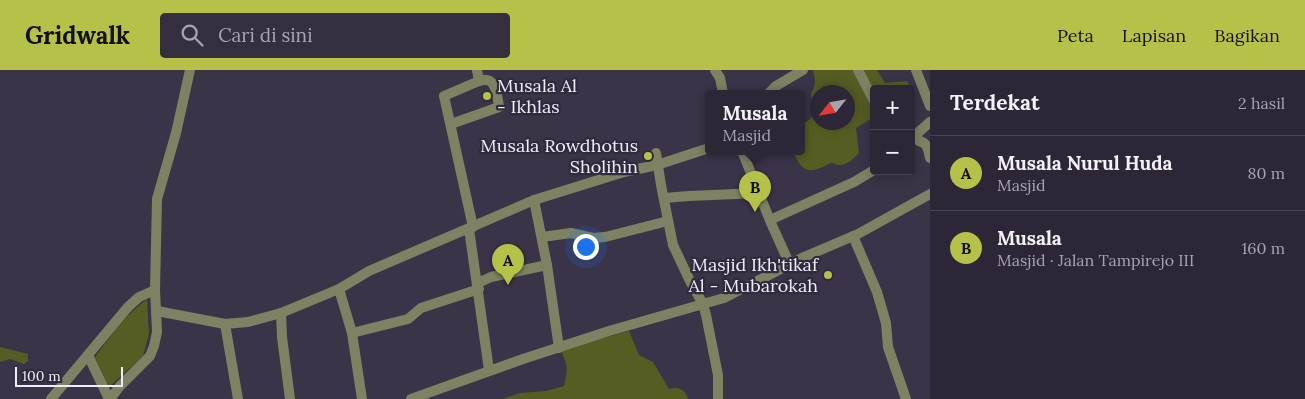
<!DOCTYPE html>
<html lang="id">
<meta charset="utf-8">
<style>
body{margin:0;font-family:Lora,serif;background:#342e3e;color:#f1f3f6}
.controls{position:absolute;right:15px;top:15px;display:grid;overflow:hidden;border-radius:5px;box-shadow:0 2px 12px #0003}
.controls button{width:45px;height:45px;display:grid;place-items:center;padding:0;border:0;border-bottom:1px solid #484351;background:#2c2636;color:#f1f3f6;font:25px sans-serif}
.compass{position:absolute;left:810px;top:15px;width:45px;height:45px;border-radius:50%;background:#2c2636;box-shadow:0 2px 12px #0003;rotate:239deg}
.scale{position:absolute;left:15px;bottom:12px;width:108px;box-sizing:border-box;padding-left:5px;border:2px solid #f1ecfa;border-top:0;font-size:14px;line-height:18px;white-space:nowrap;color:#f1ecfa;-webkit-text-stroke:4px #31293d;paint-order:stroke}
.you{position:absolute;left:585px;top:176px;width:18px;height:18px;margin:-12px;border:4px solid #fff;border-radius:50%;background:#1a73e8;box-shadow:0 0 0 8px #1a73e833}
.badge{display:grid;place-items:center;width:32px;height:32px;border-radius:50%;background:#b6c149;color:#111;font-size:16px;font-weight:700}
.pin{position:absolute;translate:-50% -41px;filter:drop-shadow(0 1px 2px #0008)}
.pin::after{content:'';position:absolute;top:26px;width:18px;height:15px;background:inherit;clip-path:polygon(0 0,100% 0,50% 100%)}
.popup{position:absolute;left:705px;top:20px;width:100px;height:65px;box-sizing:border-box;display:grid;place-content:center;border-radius:5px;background:#2c2636;filter:drop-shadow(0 1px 4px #0005);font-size:16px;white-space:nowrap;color:#a6a5ad}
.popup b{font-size:19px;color:#f1f3f6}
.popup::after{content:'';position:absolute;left:50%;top:100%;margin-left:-10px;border:10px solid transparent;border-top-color:#2c2636}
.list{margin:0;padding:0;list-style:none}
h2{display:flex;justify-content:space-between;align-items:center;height:65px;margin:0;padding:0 20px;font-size:21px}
h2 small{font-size:16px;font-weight:400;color:#a6a5ad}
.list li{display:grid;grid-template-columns:32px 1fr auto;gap:15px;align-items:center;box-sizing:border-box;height:75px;padding:0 20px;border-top:1px solid #484351}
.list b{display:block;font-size:19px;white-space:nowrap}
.list p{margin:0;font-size:16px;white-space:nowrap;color:#a6a5ad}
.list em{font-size:16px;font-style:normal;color:#a6a5ad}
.icon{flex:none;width:28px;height:28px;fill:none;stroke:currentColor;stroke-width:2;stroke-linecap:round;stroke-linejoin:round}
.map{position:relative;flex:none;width:930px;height:329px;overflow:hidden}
header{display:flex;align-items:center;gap:30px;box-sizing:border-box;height:70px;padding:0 25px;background:#b6c149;color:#111}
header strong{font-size:24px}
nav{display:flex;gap:28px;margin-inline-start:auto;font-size:18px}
.search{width:350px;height:45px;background:#342e3e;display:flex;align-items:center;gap:12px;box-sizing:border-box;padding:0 18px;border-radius:5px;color:#a6a5ad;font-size:19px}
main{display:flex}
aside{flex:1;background:#2c2636}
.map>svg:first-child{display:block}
.green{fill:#565c22;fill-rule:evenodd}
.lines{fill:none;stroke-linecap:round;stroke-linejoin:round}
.minor{stroke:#7e8263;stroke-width:10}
.poi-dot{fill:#b6c149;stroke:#31293d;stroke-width:2}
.labels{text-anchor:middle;stroke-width:4.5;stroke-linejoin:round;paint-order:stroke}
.poi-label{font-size:18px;fill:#f1ecfa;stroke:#31293d;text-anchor:end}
</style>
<header>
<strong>Gridwalk</strong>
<div class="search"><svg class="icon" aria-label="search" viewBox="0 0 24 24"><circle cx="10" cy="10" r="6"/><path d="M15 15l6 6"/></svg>Cari di sini</div>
<nav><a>Peta</a><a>Lapisan</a><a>Bagikan</a></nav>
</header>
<main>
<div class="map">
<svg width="930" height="329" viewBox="0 0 930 329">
<rect width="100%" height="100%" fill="#3b3348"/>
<!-- green -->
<g class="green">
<path d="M813 0H877L885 13 907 11 911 19H874V47L856 58 859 83C853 89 848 95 839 95 836 95 834 93 831 93 828 94 824 97 820 98 803 105 800 94 792 81H801V55C821 44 812 42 811 23 817 14 815 9 813 0ZM818 22H848V52H818Z"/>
<path d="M147 229 149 264 143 286 109 317 95 287C111 265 126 245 147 229Z"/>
<path d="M629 261 639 285 653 292 669 319C678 316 686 320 688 329H503L520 323 546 321 564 316C568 297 568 298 561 280Z"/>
<polygon points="0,277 28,284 28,291 24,294 10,289 0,292"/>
</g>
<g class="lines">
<!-- minor -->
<g class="minor">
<polyline points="715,0 720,8 723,23"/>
<polyline points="858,0 874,31"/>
<polyline points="916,0 930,36"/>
<polyline points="769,23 776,16 803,0"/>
<path d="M451 54 499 37C498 30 496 11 487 10 484 9 481 11 479 11"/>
<path d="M916 65 919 71C928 73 928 80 930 88"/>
<polyline points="912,68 930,52"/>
<polyline points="742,81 771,153 790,195"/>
<polyline points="656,83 661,115 673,175 690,211 703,234 706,245 718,305 718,329"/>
<polyline points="664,128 689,126 759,123"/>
<polyline points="534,130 547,195 559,278"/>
<polyline points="770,150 854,112 874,100"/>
<polyline points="473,157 444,26 479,11 477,0"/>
<polyline points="469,159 489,300"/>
<polyline points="853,166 877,222 886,253 888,277 906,329"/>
<polyline points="542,167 571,163 593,168 605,167 668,151"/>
<polyline points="478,213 491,207 547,195"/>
<polyline points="339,219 352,263 362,329"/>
<polyline points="157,241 225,254 248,252 281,243 339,219 369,201 534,130 624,102 657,95 709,78"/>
<polyline points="281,243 282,267 290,329"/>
<polyline points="225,254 238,329"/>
<polyline points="352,263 408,249 421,238 479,219"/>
<polyline points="88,285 109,329"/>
<polyline points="51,329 128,237 139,227 155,220"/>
<polyline points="110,329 120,316 150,286 154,276 157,262 155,220 157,129 176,63 190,0"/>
<polyline points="411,329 523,289 609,261 724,228 804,187 858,164 930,124"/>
</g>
</g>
<!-- markers -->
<g class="poi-dot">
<circle cx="487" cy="26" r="5"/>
<circle cx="648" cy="86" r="5"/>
<circle cx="828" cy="205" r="5"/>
</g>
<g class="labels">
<!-- poi labels -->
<g class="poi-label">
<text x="497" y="22" text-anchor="start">Musala Al<tspan x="497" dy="21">- Ikhlas</tspan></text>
<text x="638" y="82">Musala Rowdhotus<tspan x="638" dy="21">Sholihin</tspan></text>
<text x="818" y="201">Masjid Ikh'tikaf<tspan x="818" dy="21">Al - Mubarokah</tspan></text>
</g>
</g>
</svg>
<div class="controls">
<button>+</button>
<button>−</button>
</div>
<svg class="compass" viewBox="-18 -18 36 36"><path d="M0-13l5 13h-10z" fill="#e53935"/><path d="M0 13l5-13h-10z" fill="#a6a5ad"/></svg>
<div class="scale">100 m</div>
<div class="you"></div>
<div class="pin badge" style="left:508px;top:215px">A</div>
<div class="pin badge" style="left:755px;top:142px">B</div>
<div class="popup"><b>Musala</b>Masjid</div>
</div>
<aside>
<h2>Terdekat<small>2 hasil</small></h2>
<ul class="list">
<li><span class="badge">A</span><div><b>Musala Nurul Huda</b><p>Masjid</p></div><em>80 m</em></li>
<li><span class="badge">B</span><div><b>Musala</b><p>Masjid · Jalan Tampirejo III</p></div><em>160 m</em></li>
</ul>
</aside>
</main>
